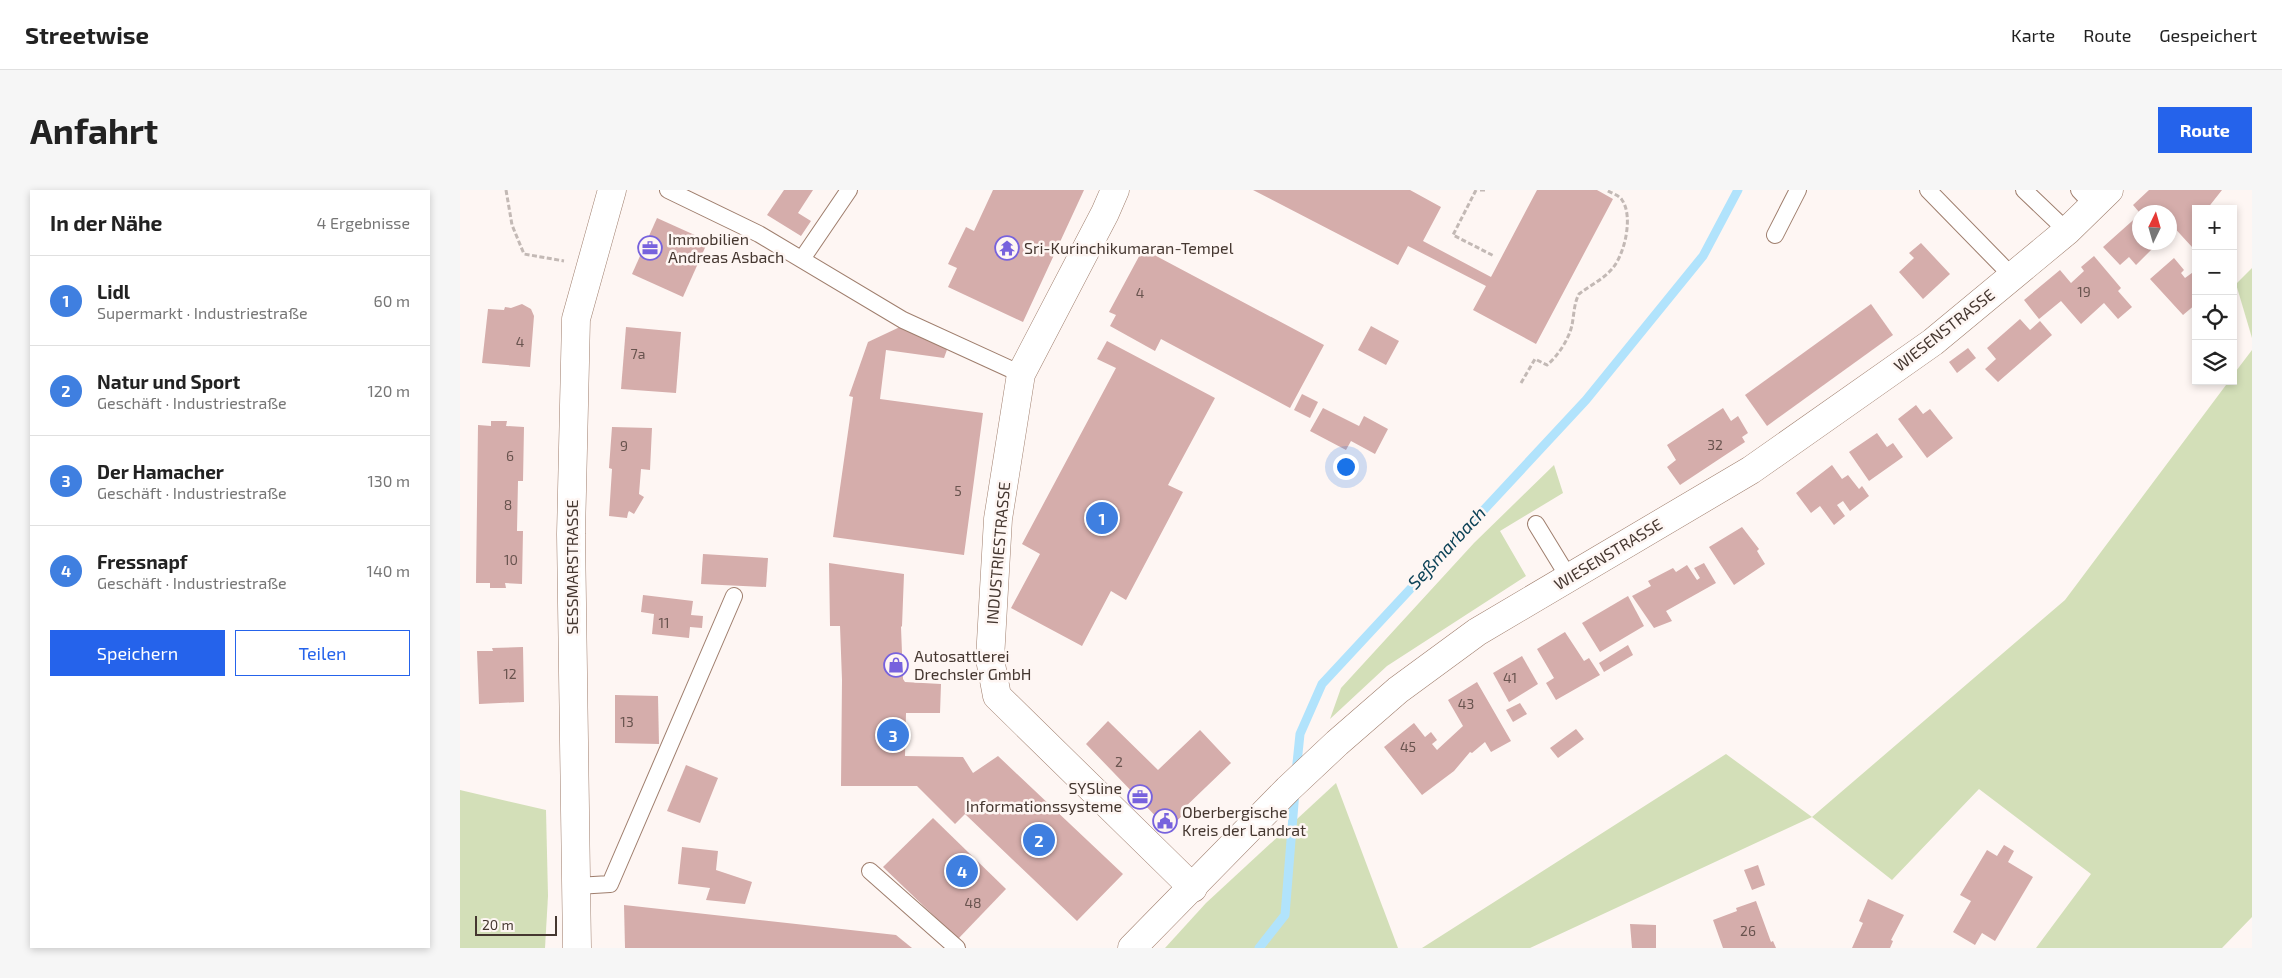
<!DOCTYPE html>
<html lang="de">
<meta charset="utf-8">
<style>
body{margin:0;font-family:"Exo 2",sans-serif;background:#f6f6f6;color:#222}
.controls{position:absolute;right:15px;top:15px;display:grid;overflow:hidden;border-radius:0px;box-shadow:0 2px 8px #0003}
.controls button{width:45px;height:45px;display:grid;place-items:center;padding:0;border:0;border-bottom:1px solid #e0e0e0;background:#fff;color:#222;font:25px sans-serif}
.compass{position:absolute;left:1672px;top:15px;width:45px;height:45px;border-radius:50%;background:#fff;box-shadow:0 2px 8px #0003;rotate:5deg}
.scale{position:absolute;left:15px;bottom:12px;width:82px;box-sizing:border-box;padding-left:5px;border:2px solid #453730;border-top:0;font-size:14px;line-height:18px;white-space:nowrap;color:#453730;-webkit-text-stroke:4px #fef6f3;paint-order:stroke}
.you{position:absolute;left:885px;top:276px;width:18px;height:18px;margin:-12px;border:4px solid #fff;border-radius:50%;background:#1a73e8;box-shadow:0 0 0 8px #1a73e833}
.badge{display:grid;place-items:center;width:32px;height:32px;border-radius:50%;background:#2563eb;color:#fff;font-size:16px;font-weight:700}
.pin{position:absolute;translate:-50% -50%;border:2px solid #fff;box-shadow:0 1px 5px #0006}
.list{margin:0;padding:0;list-style:none}
h2{display:flex;justify-content:space-between;align-items:center;height:65px;margin:0;padding:0 20px;font-size:21px}
h2 small{font-size:16px;font-weight:400;color:#767676}
.list li{display:grid;grid-template-columns:32px 1fr auto;gap:15px;align-items:center;box-sizing:border-box;height:90px;padding:0 20px;border-top:1px solid #e0e0e0}
.list b{display:block;font-size:19px;white-space:nowrap}
.list p{margin:0;font-size:16px;white-space:nowrap;color:#767676}
.list em{font-size:16px;font-style:normal;color:#767676}
.actions{display:flex;gap:10px;padding:15px 20px}
.actions a{flex:1;padding:11px 0;border:1px solid #2563eb;border-radius:0px;text-align:center;font-size:18px;color:#2563eb}
.actions .main{background:#2563eb;color:#fff}
.icon{flex:none;width:28px;height:28px;fill:none;stroke:currentColor;stroke-width:2;stroke-linecap:round;stroke-linejoin:round}
.map{position:relative;flex:none;width:1792px;height:758px;overflow:hidden;border-radius:0px}
header{display:flex;align-items:center;gap:30px;box-sizing:border-box;height:70px;padding:0 25px;background:#fff;border-bottom:1px solid #e0e0e0}
header strong{font-size:24px}
nav{display:flex;gap:28px;margin-inline-start:auto;font-size:18px}
.intro{display:flex;align-items:center;justify-content:space-between;box-sizing:border-box;height:120px;padding:0 30px}
h1{margin:0;font-size:35px}
.button{padding:12px 22px;border-radius:0px;background:#2563eb;color:#fff;font-size:18px;font-weight:700}
main{display:flex;gap:30px;padding:0 30px}
aside{flex:1;background:#fff;border-radius:0px;box-shadow:0 2px 8px #0003}
.map>svg:first-child{display:block}
.green{fill:#d3dfb8}
.lines{fill:none;stroke-linecap:round;stroke-linejoin:round}
.stream{stroke:#b1e3fc;stroke-width:9}
.building{fill:#d5adab}
.lane-casing{stroke:#9f7e6d;stroke-width:18}
.street-casing{stroke:#9f7e6d;stroke-width:29}
.secondary-casing{stroke:#9f7e6d;stroke-width:29}
.path{stroke:#c3b9b5;stroke-width:3;stroke-dasharray:5 2.5;stroke-linecap:butt}
.lane{stroke:#fff;stroke-width:16}
.street{stroke:#fff;stroke-width:28}
.secondary{stroke:#fff;stroke-width:28}
.labels{text-anchor:middle;stroke-width:5;stroke-linejoin:round;paint-order:stroke}
.number-label{font-size:14px;fill:#69544f}
.poi-label{font-size:16px;fill:#453730;stroke:#fef6f3;text-anchor:start}
.street-label{font-size:16px;fill:#453730;stroke:#fef6f3}
.water-label{font-size:18px;font-style:italic;fill:#0c4257;stroke:#fef6f3}
</style>
<header>
<strong>Streetwise</strong>
<nav><a>Karte</a><a>Route</a><a>Gespeichert</a></nav>
</header>
<div class="intro"><h1>Anfahrt</h1><a class="button">Route</a></div>
<main>
<aside>
<h2>In der Nähe<small>4 Ergebnisse</small></h2>
<ul class="list">
<li><span class="badge" style="background:#3f7fe0">1</span><div><b>Lidl</b><p>Supermarkt · Industriestraße</p></div><em>60 m</em></li>
<li><span class="badge" style="background:#3f7fe0">2</span><div><b>Natur und Sport</b><p>Geschäft · Industriestraße</p></div><em>120 m</em></li>
<li><span class="badge" style="background:#3f7fe0">3</span><div><b>Der Hamacher</b><p>Geschäft · Industriestraße</p></div><em>130 m</em></li>
<li><span class="badge" style="background:#3f7fe0">4</span><div><b>Fressnapf</b><p>Geschäft · Industriestraße</p></div><em>140 m</em></li>
</ul>
<div class="actions"><a class="main">Speichern</a><a>Teilen</a></div>
</aside>
<div class="map">
<svg width="1792" height="758" viewBox="0 0 1792 758">
<rect width="100%" height="100%" fill="#fef6f3"/>
<!-- green -->
<g class="green">
<polygon points="1792,78 1792,148 1776,94"/>
<polygon points="1792,160 1792,727 1762,758 1576,758 1631,684 1519,599 1432,690 1352,627 1070,758 962,758 1266,564 1352,627 1605,410 1769,191 1773,191 1773,185"/>
<polygon points="1094,275 1103,303 1040,341 1066,386 927,476 870,529 881,498 1014,353"/>
<polygon points="876,593 938,758 705,758 746,713"/>
<polygon points="0,600 86,620 88,706 85,758 0,758"/>
</g>
<g class="lines">
<!-- stream -->
<g class="stream">
<polyline points="836,583 840,544 862,494 1126,210 1243,66 1278,0"/>
<polyline points="799,758 825,725 835,601"/>
</g>
</g>
<!-- building -->
<g class="building">
<polygon points="324,0 353,0 338,23 351,31 341,46 307,25"/>
<polygon points="533,0 624,0 563,132 488,97 497,78 488,74 506,37 514,41"/>
<polygon points="793,0 950,0 981,17 963,51 1031,87 1077,0 1137,0 1153,9 1076,154 1013,120 1026,96 948,56 938,75"/>
<polygon points="1689,0 1762,0 1747,19 1736,19 1736,53 1732,57 1710,33 1710,22 1700,22 1698,20 1694,22 1679,22 1673,15"/>
<polygon points="1680,24 1680,52 1699,52 1676,75 1669,67 1660,75 1643,57"/>
<polygon points="197,28 248,51 223,107 172,84"/>
<polygon points="1461,53 1490,84 1463,109 1439,82 1454,68 1449,63"/>
<polygon points="683,59 864,155 830,218 701,149 695,161 650,136 656,125 649,122"/>
<polygon points="1634,66 1661,98 1658,101 1672,117 1658,129 1644,113 1621,134 1601,111 1579,129 1564,110 1600,80 1611,93 1624,81 1621,77"/>
<polygon points="1714,68 1724,80 1721,83 1725,88 1736,80 1736,114 1723,125 1690,89"/>
<polygon points="62,114 71,119 74,126 70,177 22,173 28,119 44,120 45,117 51,118"/>
<polygon points="1411,114 1433,145 1307,236 1285,205"/>
<polygon points="1560,129 1570,140 1580,131 1592,145 1538,192 1525,179 1536,169 1527,158"/>
<polygon points="442,136 488,157 484,168 426,160 420,209 523,223 504,365 373,347 393,207 389,206 408,152"/>
<polygon points="911,136 939,151 926,175 898,160"/>
<polygon points="166,137 221,142 216,203 161,199"/>
<polygon points="647,151 755,208 708,295 723,302 666,410 651,401 622,456 551,418 580,364 562,354 656,178 637,169"/>
<polygon points="1508,158 1516,168 1497,183 1489,172"/>
<polygon points="842,204 858,212 850,228 834,220"/>
<polygon points="1456,215 1463,224 1470,219 1493,248 1467,268 1438,229"/>
<polygon points="863,218 899,236 904,226 928,239 915,264 891,251 886,260 850,241"/>
<polygon points="1263,218 1271,231 1278,226 1288,243 1282,247 1285,252 1220,295 1207,277 1216,270 1207,255"/>
<polygon points="31,231 47,231 46,236 64,237 63,291 58,291 57,341 63,341 62,394 45,393 46,398 30,398 30,393 16,393 18,235 31,236"/>
<polygon points="152,237 192,238 190,280 181,279 179,304 184,307 174,324 169,321 168,323 167,328 149,326 152,279 149,278"/>
<polygon points="1417,243 1427,257 1433,253 1443,267 1409,291 1389,262"/>
<polygon points="1372,275 1382,289 1388,285 1399,299 1402,296 1409,306 1390,321 1383,311 1377,315 1385,326 1374,335 1360,316 1351,323 1336,303"/>
<polygon points="1282,337 1299,359 1297,361 1305,374 1274,395 1249,357"/>
<polygon points="243,364 308,368 306,397 241,394"/>
<polygon points="369,373 444,384 442,436 441,437 443,489 445,492 481,494 480,523 446,523 445,566 503,567 513,583 538,566 663,684 617,731 505,624 495,634 457,596 381,596 382,490 380,436 370,436"/>
<polygon points="1244,373 1256,393 1206,421 1212,431 1194,438 1172,406 1191,396 1188,391 1213,378 1216,382 1227,375 1237,390 1240,388 1234,378"/>
<polygon points="183,405 233,411 231,425 243,426 242,438 230,437 229,448 192,444 194,424 181,422"/>
<polygon points="1168,406 1184,436 1140,462 1122,433"/>
<polygon points="1105,442 1124,471 1129,468 1140,485 1096,510 1086,493 1094,488 1077,459"/>
<polygon points="1168,455 1173,465 1144,482 1139,473"/>
<polygon points="63,457 64,512 19,514 17,461 33,461 32,458"/>
<polygon points="1062,466 1078,494 1049,512 1033,483"/>
<polygon points="1017,492 1051,551 1031,562 1025,552 1012,563 1010,562 994,581 962,605 924,557 954,533 965,547 971,542 977,550 972,554 977,560 1003,536 988,510"/>
<polygon points="155,505 198,506 199,554 155,553"/>
<polygon points="1060,513 1067,524 1053,532 1046,520"/>
<polygon points="648,531 698,580 740,540 771,573 721,621 724,624 708,639 626,554"/>
<polygon points="1116,539 1124,549 1098,568 1090,558"/>
<polygon points="226,575 258,588 240,633 207,621"/>
<polygon points="473,628 546,699 498,749 423,677"/>
<polygon points="1544,655 1554,661 1548,672 1573,687 1535,751 1522,743 1515,755 1493,742 1511,711 1500,705 1527,660 1537,666"/>
<polygon points="222,657 258,661 256,680 292,692 285,714 246,710 250,698 218,694"/>
<polygon points="1298,675 1305,695 1292,700 1284,680"/>
<polygon points="1408,709 1444,725 1431,750 1433,751 1430,758 1392,758 1403,733 1399,731"/>
<polygon points="1296,711 1311,752 1313,751 1316,758 1263,758 1253,730 1277,721 1276,718"/>
<polygon points="164,715 436,745 452,758 165,758"/>
<polygon points="1170,734 1196,735 1196,758 1172,758"/>
</g>
<g class="lines">
<!-- lane casing -->
<g class="lane-casing">
<g id="lane">
<polyline points="208,0 299,44 443,130 561,184"/>
<polyline points="1468,0 1552,86"/>
<polyline points="1564,0 1607,41"/>
<polyline points="1619,0 1633,15"/>
<polyline points="1315,45 1338,0"/>
<polyline points="342,69 389,0"/>
<polyline points="1076,334 1109,388"/>
<polyline points="410,681 497,758"/>
<polyline points="117,696 150,694 274,406"/>
</g>
</g>
<!-- street casing -->
<g class="street-casing">
<polyline id="street" points="655,0 645,23 561,184 538,329 530,469 537,506 733,698"/>
</g>
<!-- secondary casing -->
<g class="secondary-casing">
<g id="secondary">
<polyline points="117,758 111,344 116,129 152,0"/>
<polyline points="672,758 828,599 877,553 938,500 1017,442 1291,280 1473,152 1607,41 1649,0"/>
</g>
</g>
<!-- path -->
<g class="path">
<polyline points="46,0 52,35 64,64 104,71"/>
<polyline points="1016,0 993,45 1034,66"/>
<polyline points="1020,0 1025,0"/>
<path d="M1061 193 1075 169 1087 175C1098 166 1109 149 1112 135 1114 125 1114 113 1119 104 1129 96 1142 90 1151 80 1164 67 1174 27 1162 10 1159 5 1151 3 1146 0"/>
</g>
<!-- lane -->
<use href="#lane" class="lane"/>
<!-- street -->
<use href="#street" class="street"/>
<!-- secondary -->
<use href="#secondary" class="secondary"/>
</g>
<!-- icons -->
<defs>
<g id="office-ring" transform="scale(1.25)"><circle r="9.5" fill="#fef6f3" stroke="#7762dd" stroke-width="1.5"/><path d="M-6-3h4V-5.5h4V-3h4V5H-6ZM-1-4.5V-3h2v-1.5ZM-6 0V1H6V0Z" fill="#7762dd"/></g>
<g id="temple-ring" transform="scale(1.25)"><circle r="9.5" fill="#fef6f3" stroke="#7762dd" stroke-width="1.5"/><path d="M0-6L5-2H3V0L6.5 2.5H4V6H1.5V3h-3V6H-4V2.5H-6.5L-3 0V-2H-5Z" fill="#7762dd"/></g>
<g id="shop-ring" transform="scale(1.25)"><circle r="9.5" fill="#fef6f3" stroke="#7762dd" stroke-width="1.5"/><path d="M-5-2.5h2.3a2.7 3.5 0 0 1 5.4 0H5L5.5 6h-11ZM-1.5-2.5h3a1.5 2.3 0 0 0-3 0Z" fill="#7762dd"/></g>
<g id="civic-ring" transform="scale(1.25)"><circle r="9.5" fill="#fef6f3" stroke="#7762dd" stroke-width="1.5"/><path d="M-.6-6.5H3V-4.5H.6V-3L4-1V1h2V6H-6V1h2V-1L-.6-3ZM-1.2 2.5V6h2.4V2.5Z" fill="#7762dd"/></g>
</defs>
<g fill-rule="evenodd">
<use href="#office-ring" x="190" y="58"/>
<use href="#temple-ring" x="547" y="58"/>
<use href="#shop-ring" x="436" y="475"/>
<use href="#office-ring" x="680" y="607"/>
<use href="#civic-ring" x="705" y="631"/>
</g>
<g class="labels">
<!-- number labels -->
<g class="number-label">
<text x="1624" y="107">19</text>
<text x="680" y="108">4</text>
<text x="60" y="157">4</text>
<text x="178" y="169">7a</text>
<text x="1255" y="260">32</text>
<text x="164" y="261">9</text>
<text x="50" y="271">6</text>
<text x="498" y="306">5</text>
<text x="48" y="320">8</text>
<text x="51" y="375">10</text>
<text x="204" y="438">11</text>
<text x="50" y="489">12</text>
<text x="1050" y="493">41</text>
<text x="1006" y="519">43</text>
<text x="167" y="537">13</text>
<text x="948" y="562">45</text>
<text x="659" y="577">2</text>
<text x="513" y="718">48</text>
<text x="1288" y="746">26</text>
</g>
<!-- poi labels -->
<g class="poi-label">
<text x="208" y="55">Immobilien<tspan x="208" dy="18">Andreas Asbach</tspan></text>
<text x="564" y="64">Sri-Kurinchikumaran-Tempel</text>
<text x="454" y="472">Autosattlerei<tspan x="454" dy="18">Drechsler GmbH</tspan></text>
<text x="662" y="604" text-anchor="end">SYSline<tspan x="662" dy="18">Informationssysteme</tspan></text>
<text x="722" y="628">Oberbergische<tspan x="722" dy="18">Kreis der Landrat</tspan></text>
</g>
<!-- street labels -->
<g class="street-label">
<text transform="translate(1484 140) rotate(-38)" y="6">WIESENSTRASSE</text>
<text transform="translate(538 363) rotate(-85)" y="6">INDUSTRIESTRASSE</text>
<text transform="translate(1148 364) rotate(-31)" y="6">WIESENSTRASSE</text>
<text transform="translate(112 377) rotate(-90)" y="6">SESSMARSTRASSE</text>
</g>
<!-- water labels -->
<g class="water-label">
<text transform="translate(987 358) rotate(-47)" y="6">Seßmarbach</text>
</g>
</g>
</svg>
<div class="controls">
<button>+</button>
<button>−</button>
<button><svg class="icon" aria-label="locate" viewBox="0 0 24 24"><circle cx="12" cy="12" r="6"/><path d="M12 2v4M12 18v4M2 12h4M18 12h4"/></svg></button>
<button><svg class="icon" aria-label="layers" viewBox="0 0 24 24"><path d="M12 4l9 5-9 5-9-5zM3 14l9 5 9-5"/></svg></button>
</div>
<svg class="compass" viewBox="-18 -18 36 36"><path d="M0-13l5 13h-10z" fill="#e53935"/><path d="M0 13l5-13h-10z" fill="#767676"/></svg>
<div class="scale">20 m</div>
<div class="you"></div>
<div class="pin badge" style="left:642px;top:328px;background:#3f7fe0">1</div>
<div class="pin badge" style="left:579px;top:650px;background:#3f7fe0">2</div>
<div class="pin badge" style="left:433px;top:545px;background:#3f7fe0">3</div>
<div class="pin badge" style="left:502px;top:681px;background:#3f7fe0">4</div>
</div>
</main>
